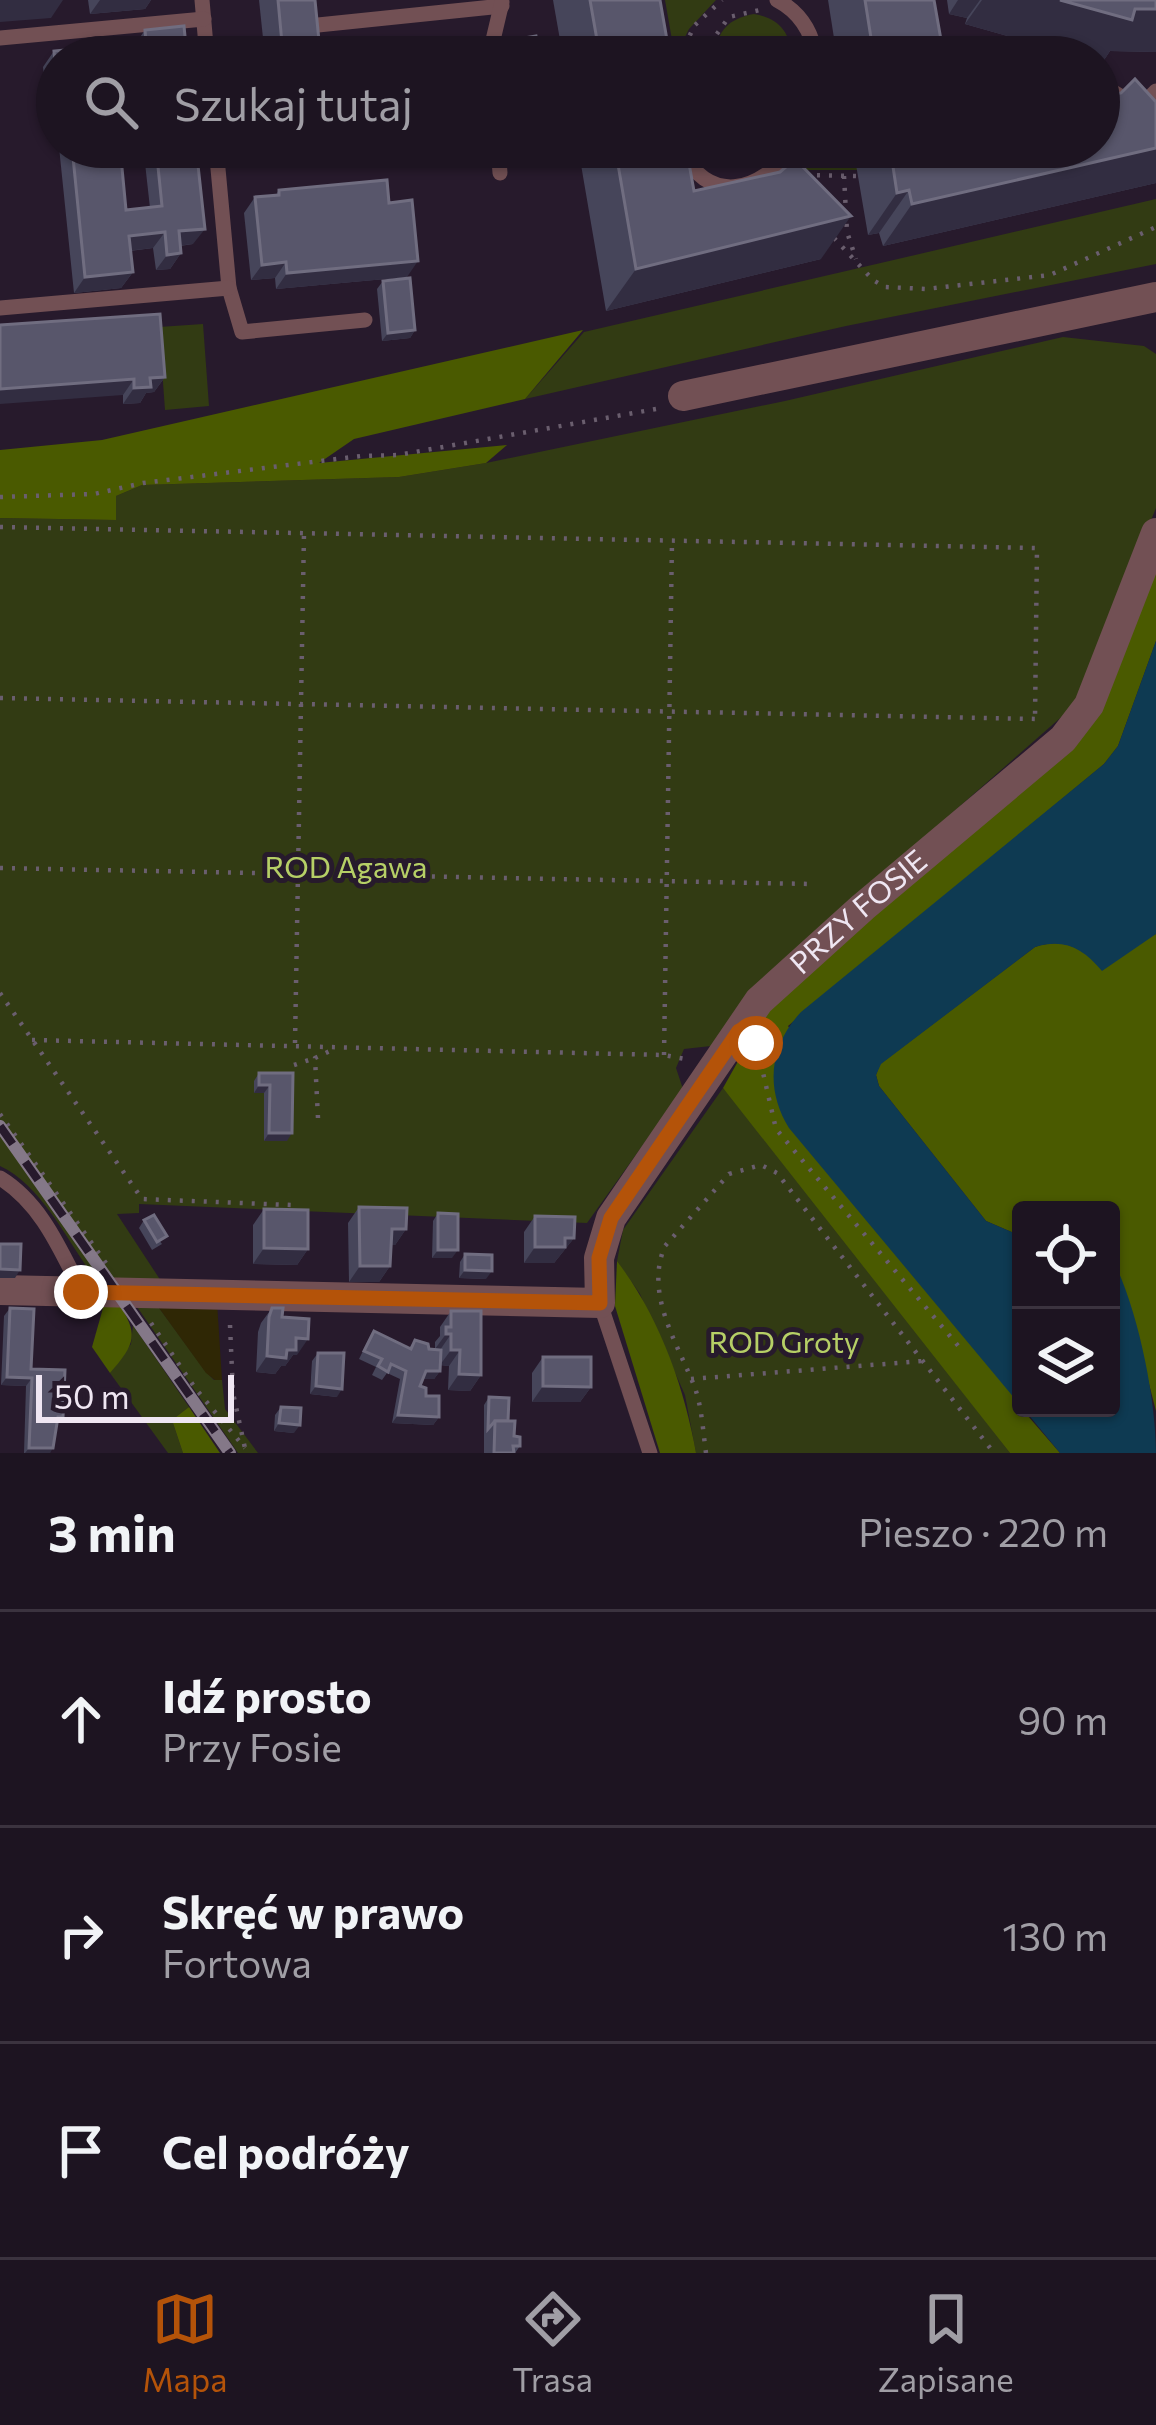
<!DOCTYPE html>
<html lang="pl">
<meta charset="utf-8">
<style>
body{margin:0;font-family:Commissioner,sans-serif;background:#251d2a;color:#f1f3f6}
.controls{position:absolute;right:36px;bottom:36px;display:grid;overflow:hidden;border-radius:12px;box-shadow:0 3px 9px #0004}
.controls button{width:108px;height:108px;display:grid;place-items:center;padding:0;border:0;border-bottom:3px solid #3b333f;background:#1d1421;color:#f1f3f6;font:60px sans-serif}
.scale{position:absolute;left:36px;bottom:30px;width:198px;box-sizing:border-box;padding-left:12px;border:6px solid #efe6f2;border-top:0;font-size:33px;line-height:42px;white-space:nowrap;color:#efe6f2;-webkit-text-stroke:9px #271a2c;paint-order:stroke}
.stop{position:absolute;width:36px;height:36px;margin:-27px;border:9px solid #b45309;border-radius:50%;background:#fff}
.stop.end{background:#b45309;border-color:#fff;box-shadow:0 3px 12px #0008}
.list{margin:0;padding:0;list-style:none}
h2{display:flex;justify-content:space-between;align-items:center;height:156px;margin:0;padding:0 48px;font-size:51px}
h2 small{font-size:39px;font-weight:400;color:#a09ea5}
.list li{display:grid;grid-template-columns:78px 1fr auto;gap:36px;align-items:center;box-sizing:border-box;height:216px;padding:0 48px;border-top:3px solid #3b333f}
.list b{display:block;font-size:45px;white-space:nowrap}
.list p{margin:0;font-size:39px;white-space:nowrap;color:#a09ea5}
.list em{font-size:39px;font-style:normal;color:#a09ea5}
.icon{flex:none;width:66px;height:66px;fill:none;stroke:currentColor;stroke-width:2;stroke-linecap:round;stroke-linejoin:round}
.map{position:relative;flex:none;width:1156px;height:1453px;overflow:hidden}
.search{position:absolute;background:#1d1421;box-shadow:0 3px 9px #0004;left:36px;right:36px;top:36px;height:132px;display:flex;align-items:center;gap:30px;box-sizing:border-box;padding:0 42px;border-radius:66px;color:#a09ea5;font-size:45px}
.sheet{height:804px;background:#1d1421}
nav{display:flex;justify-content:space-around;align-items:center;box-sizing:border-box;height:168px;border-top:3px solid #3b333f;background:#1d1421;font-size:33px;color:#a09ea5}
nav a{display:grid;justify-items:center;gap:6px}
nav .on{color:#b45309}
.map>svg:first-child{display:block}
.green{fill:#323b13}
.forest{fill:#4a5a00}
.sand{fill:#2f2705}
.water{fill:#0e3a52}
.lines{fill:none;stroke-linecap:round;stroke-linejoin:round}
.path{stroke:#6a5e6e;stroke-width:4.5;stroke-dasharray:3 9;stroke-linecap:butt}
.service{stroke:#725054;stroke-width:15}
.minor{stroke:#725054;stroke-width:30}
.rail-casing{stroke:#847888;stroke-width:12}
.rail{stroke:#271a2c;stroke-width:8;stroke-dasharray:22;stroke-linecap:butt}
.wall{fill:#46455a;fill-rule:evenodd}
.shaded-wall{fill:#322d41}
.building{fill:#58566b;stroke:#706d80;stroke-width:3}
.route{stroke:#b45309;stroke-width:15}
.labels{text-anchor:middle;stroke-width:10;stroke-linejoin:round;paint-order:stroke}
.park-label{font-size:30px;fill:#b6cf66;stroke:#271a2c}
.street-label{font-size:30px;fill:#efe6f2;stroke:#271a2c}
</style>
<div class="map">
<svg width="1156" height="1453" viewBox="0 0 1156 1453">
<rect width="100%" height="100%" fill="#271a2c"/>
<!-- green -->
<g class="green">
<polygon points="665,0 716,0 689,29 675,57"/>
<path d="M754 14C778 18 791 32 791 57H716C715 32 729 18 754 14Z"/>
<polygon points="804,147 854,147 858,170 800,170 795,161"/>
<polygon points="1156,199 1156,264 846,326 525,399 584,332"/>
<polygon points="203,324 209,406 165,410 159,327"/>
<path d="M1063 337 1144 346 1156 354V508L1075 705 762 980 711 1046 684 1049 676 1068 683 1089 587 1223 139 1204V1213L117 1214 161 1281 97 1279 91 1273C66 1238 40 1184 0 1166V518L115 520 116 496 142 485 399 477 486 463 785 401Z"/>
<polygon points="723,1088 760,1129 1010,1453 696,1453 685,1395 640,1294 617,1261 623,1230"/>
<polygon points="133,1301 154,1301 206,1372 214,1380 222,1380 225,1409 258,1453 238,1453"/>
<polygon points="133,1325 189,1407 172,1420 183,1453 168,1453 110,1373 131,1344"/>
</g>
<!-- forest -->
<g class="forest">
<polygon points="583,330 525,399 354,439 319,463 507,445 486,463 399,477 142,485 116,496 116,520 0,518 0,450 102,440"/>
<polygon points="1156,554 1156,641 1118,746 1104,764 788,1026 1021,1408 1060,1453 1010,1453 723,1088 777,992 1064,756"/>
<path d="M1156 934V1411L1125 1291 1111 1256V1210H1021V1236L986 1221 879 1086 876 1075 880 1064 1035 947C1056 940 1071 943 1090 956Z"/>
<path d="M617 1261C659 1316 684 1386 696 1453H660L615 1306Z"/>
<path d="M105 1301H117C139 1334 136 1343 110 1373L92 1347Z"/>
<polygon points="189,1407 220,1453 183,1453 172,1420"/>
</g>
<!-- sand -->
<polygon class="sand" points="154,1301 217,1302 222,1380 215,1380 206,1373"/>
<!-- water -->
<g class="water">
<path d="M1156 641V934L1102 971C1083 948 1064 938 1035 947L881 1064 876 1075 879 1086 986 1221 1021 1236V1406L789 1128C765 1089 769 1046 801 1012L1104 764 1118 746Z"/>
<path d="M1111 1256C1137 1305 1156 1397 1156 1453H1060L1023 1408H1111Z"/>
</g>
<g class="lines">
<!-- path -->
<g class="path">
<polyline points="679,57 695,25 722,0"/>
<polyline points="712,57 714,38 729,17 760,10"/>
<polyline points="743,147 754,158"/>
<polyline points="805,175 858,176"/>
<polyline points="844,176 847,232 856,259"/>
<polyline points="834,238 873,280 885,287 926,289 1050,275 1156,227"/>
<polyline points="0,497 94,494 143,483 361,456 398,455 656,409"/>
<polyline points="0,527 1037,548 1035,719"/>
<polyline points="0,698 1038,719"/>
<polyline points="0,868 811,884"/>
<polyline points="0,993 142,1199 291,1205"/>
<polyline points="32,1040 664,1055 685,1059"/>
<polyline points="295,1043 304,533"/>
<polyline points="758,1051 776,1129 960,1348"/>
<polyline points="664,1055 672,541"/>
<polyline points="294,1065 315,1058"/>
<polyline points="0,1114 108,1266"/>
<polyline points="318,1118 315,1058 332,1050"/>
<polyline points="151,1323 195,1388 245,1448"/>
<polyline points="230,1325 233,1393 246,1453"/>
<polyline points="691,1379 923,1361"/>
<path d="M706 1453C703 1432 702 1408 695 1388 678 1344 644 1294 665 1246L729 1174 761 1165 777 1173 994 1453"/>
</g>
<!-- service -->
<g class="service">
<polyline points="202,0 207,57"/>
<path d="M777 0C800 12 812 31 816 57"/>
<polyline points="318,25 502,6"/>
<polyline points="0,38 204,19"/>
<polyline points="489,57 502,2"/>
<polyline points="1099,91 1115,93 1130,102"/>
<path d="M1156 91C1139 107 1140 128 1156 144"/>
<polyline points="216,147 229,288 242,332 365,320"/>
<polyline points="498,147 500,173"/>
<path d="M680 147C706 206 761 194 792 147"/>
<polyline points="0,308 229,288"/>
<path d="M0 1178C41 1203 60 1249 81 1290"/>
<polyline points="600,1303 650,1453"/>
</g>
<!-- minor -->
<g class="minor">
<polyline points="683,396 1156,297"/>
<path id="s1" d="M0 1290 600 1303 599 1258 611 1218 759 1001 863 907 1063 739 1089 705 1156 533"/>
</g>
<!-- rail casing -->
<g class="rail-casing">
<polyline id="rail" points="0,1126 230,1453"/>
</g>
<!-- rail -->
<use href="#rail" class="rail"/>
</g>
<!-- wall -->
<g class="wall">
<polygon points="88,0 151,0 145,9 90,14"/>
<polygon points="259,0 315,0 315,57 265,57"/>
<polygon points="553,0 660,0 670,57 563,57"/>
<polygon points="828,0 934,0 944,57 837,57"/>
<polygon points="947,0 1156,0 1156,52 1110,51 1102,63 1099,62 1099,57 1082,57 965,24 967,18 949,14"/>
<polygon points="145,30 187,57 57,57 57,126 56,114 48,115 43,67 54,51 136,43"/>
<polygon points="507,41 540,57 503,57 502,49"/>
<polygon points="1135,79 1156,102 1156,183 883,246 879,233 868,235 853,147 1099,147 1099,98 1121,93"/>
<path d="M59 147H196L193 244 180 246 181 253 170 269 156 270 153 248 130 251 133 272 121 288 74 293ZM144 154 150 208 126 210 121 156Z"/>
<polygon points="578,147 686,147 694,191 821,259 606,311"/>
<polygon points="279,190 389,203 407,277 276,289 275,278 251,280 244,213 255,197 275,196"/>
<polygon points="383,281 415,330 410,338 382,341 377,289"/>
<polygon points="0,325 165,377 154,392 146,393 140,403 123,404 123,395"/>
<polygon points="259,1073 293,1073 287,1141 264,1141 264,1093 254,1093 254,1081"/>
<polygon points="359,1207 406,1229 395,1245 391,1245 390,1266 379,1282 349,1282 348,1223"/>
<polygon points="264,1209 308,1249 297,1265 253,1264 253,1225"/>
<polygon points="438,1213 452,1258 432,1258 433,1221"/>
<polygon points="535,1216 574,1238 554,1263 524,1263 524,1232"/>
<polygon points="144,1220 162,1244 152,1250 139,1228"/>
<polygon points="465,1254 486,1279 459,1278 460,1262"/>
<polygon points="10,1308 31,1369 57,1425 50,1453 24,1453 26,1386 1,1385 4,1316"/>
<polygon points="272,1308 282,1317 297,1355 293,1355 285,1366 281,1366 275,1374 256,1372 258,1332 261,1323"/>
<polygon points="451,1311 481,1375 470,1391 448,1390 449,1366 440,1365 440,1371 434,1379 423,1379 420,1386 439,1417 433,1425 392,1423 400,1379 387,1373 382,1380 372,1375 376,1367 359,1359 369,1339 374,1331 409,1348 415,1340 429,1349 435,1349 435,1342 440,1336 440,1327"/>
<polygon points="318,1353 337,1397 310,1394 312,1361"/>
<polygon points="543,1357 591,1387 580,1402 532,1402 532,1373"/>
<polygon points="489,1397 508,1421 520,1446 515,1453 484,1453 484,1405"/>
<polygon points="281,1407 294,1433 274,1431 275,1415"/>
</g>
<!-- shaded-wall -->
<g class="shaded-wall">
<polygon points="0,0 63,0 51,18 0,22"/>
<polygon points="100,0 151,0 145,9 90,14"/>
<polygon points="958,0 980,0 967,18 949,14"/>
<polygon points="982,0 1060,0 1135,9 1156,9 1156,52 1110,51 1102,63 1099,62 1099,57 1082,57 965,24"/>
<polygon points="320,51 315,57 281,57 283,54"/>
<polygon points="57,102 56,114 48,115"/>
<polygon points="116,147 149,147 144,154 108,158"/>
<polygon points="1156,148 1156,183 883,246 912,204"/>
<polygon points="725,153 740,156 735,164 720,161"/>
<polygon points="909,190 879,233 868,235 897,193"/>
<polygon points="851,216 821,259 606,311 636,269"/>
<polygon points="205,229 193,244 168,247 179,231"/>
<polygon points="165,232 153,248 118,252 129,236"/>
<polygon points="181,253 170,269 156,270 167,255"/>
<polygon points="418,261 407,277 276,289 287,273"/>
<polygon points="286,262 275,278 251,280 262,265"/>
<polygon points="133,272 121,288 74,293 85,277"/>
<polygon points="415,330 410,338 382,341 388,333"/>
<polygon points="165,377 154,392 146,393 140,403 123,404 134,388 150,378"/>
<polygon points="134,379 123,395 0,404 0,389"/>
<polygon points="259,1085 270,1085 264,1093 254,1093"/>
<polygon points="269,1133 292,1133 287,1141 264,1141"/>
<polygon points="392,1229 406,1229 395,1245 381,1245"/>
<polygon points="565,1238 574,1238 554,1263 524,1263 535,1247"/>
<polygon points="264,1248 308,1249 297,1265 253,1264"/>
<polygon points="438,1250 458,1250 452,1258 432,1258"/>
<polygon points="360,1266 390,1266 379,1282 349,1282"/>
<polygon points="0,1269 20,1270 15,1278 0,1278"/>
<polygon points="465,1270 492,1271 486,1279 459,1278"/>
<polygon points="446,1334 451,1334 440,1350 435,1349"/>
<polygon points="296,1338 308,1339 297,1355 293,1355 285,1366 281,1366 275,1374 256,1372 267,1356"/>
<polygon points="451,1350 460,1350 449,1366 440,1365"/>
<polygon points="426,1371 440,1371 434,1379 421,1379"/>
<polygon points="459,1374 481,1375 470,1391 448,1390"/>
<polygon points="7,1377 32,1378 26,1386 1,1385"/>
<polygon points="316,1386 342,1389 337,1397 310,1394"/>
<polygon points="543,1386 591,1387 580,1402 532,1402"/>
<polygon points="398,1415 439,1417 433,1425 392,1423"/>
<polygon points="279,1423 300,1425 294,1433 274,1431"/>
<polygon points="29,1448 53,1448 50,1453 25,1453"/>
</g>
<!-- building -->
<g class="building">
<polygon points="278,0 315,0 320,51 283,54"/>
<polygon points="590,0 660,0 670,57 600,57"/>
<polygon points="865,0 934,0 944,57 874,57"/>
<polygon points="1060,0 1156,0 1156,9 1135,9 1132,20"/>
<polygon points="184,26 187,57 57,57 57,83 54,51 146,42 145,30"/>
<polygon points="536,36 540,57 520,57 519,52 509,53 507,41"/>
<polygon points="1135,79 1156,102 1156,148 912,204 909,190 897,193 890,147 1099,147 1099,98 1121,93"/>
<polygon points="72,147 120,147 126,210 162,206 156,147 196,147 205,229 179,231 181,253 167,255 165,232 129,236 133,272 85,277"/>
<polygon points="615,147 686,147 694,191 780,172 795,159 851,216 636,269"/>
<polygon points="727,147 742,147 740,156 725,153"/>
<polygon points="387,180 389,203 412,200 418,261 287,273 286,262 262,265 255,197 279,195 279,190"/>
<polygon points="410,278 415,330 388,333 383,281"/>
<polygon points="160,314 165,377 150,378 151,387 134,388 134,379 0,389 0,325"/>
<polygon points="259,1073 293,1073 292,1133 269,1133 270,1085 259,1085"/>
<polygon points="359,1207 407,1208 406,1229 392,1229 390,1266 360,1266"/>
<polygon points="264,1209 308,1210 308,1249 264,1248"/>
<polygon points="438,1213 458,1214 458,1250 438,1250"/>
<polygon points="154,1215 167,1236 157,1242 144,1220"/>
<polygon points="535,1216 575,1217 574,1238 565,1238 565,1247 535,1247"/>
<polygon points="0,1244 21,1244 20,1270 0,1269"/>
<polygon points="465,1254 492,1255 492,1271 465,1270"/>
<polygon points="10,1308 34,1309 31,1369 65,1370 63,1417 58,1417 53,1448 29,1448 32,1378 7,1377"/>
<polygon points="272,1308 283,1308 282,1317 309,1319 308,1339 296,1338 296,1350 287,1350 286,1358 267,1356 269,1317"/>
<polygon points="451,1311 481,1311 481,1375 459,1374 460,1350 451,1350 451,1334 446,1334 446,1327 451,1327"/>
<polygon points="374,1331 411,1349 415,1340 428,1344 429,1349 441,1350 440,1371 426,1371 420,1386 426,1388 426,1396 439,1396 439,1417 398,1415 406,1371 391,1364 388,1372 378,1366 382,1359 364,1351"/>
<polygon points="318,1353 344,1353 342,1389 316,1386"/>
<polygon points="543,1357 591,1357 591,1387 543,1386"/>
<polygon points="489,1397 509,1398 508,1421 495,1421 488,1429"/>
<polygon points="281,1407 301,1408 300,1425 279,1423"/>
<polygon points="495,1421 515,1421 514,1436 520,1437 520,1446 513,1446 514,1453 494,1453"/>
</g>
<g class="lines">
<!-- route -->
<polyline class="route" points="81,1292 600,1303 599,1258 611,1218 739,1031 756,1043"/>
</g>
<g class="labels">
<!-- park labels -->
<g class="park-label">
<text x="346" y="878">ROD Agawa</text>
<text x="784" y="1353">ROD Groty</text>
</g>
<!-- street labels -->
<g class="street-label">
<text dy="10" stroke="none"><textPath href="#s1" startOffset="1083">PRZY FOSIE</textPath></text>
</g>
</g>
</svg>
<div class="controls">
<button><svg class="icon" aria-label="locate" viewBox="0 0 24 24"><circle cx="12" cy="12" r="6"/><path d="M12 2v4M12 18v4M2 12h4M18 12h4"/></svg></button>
<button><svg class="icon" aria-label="layers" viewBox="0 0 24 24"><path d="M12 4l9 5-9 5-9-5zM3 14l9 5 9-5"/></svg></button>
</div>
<div class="scale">50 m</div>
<div class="stop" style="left:756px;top:1043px"></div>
<div class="stop end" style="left:81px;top:1292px"></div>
<div class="search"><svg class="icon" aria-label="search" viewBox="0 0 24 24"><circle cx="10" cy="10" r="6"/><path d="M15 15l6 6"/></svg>Szukaj tutaj</div>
</div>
<section class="sheet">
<h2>3 min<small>Pieszo · 220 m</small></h2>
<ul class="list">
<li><svg class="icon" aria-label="ahead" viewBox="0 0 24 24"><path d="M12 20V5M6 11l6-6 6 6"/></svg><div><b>Idź prosto</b><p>Przy Fosie</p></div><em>90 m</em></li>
<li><svg class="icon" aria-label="right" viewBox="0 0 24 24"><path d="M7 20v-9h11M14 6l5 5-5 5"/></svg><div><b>Skręć w prawo</b><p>Fortowa</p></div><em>130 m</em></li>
<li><svg class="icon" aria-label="arrive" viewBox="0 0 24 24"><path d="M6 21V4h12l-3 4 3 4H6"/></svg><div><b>Cel podróży</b></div></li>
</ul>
</section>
<nav>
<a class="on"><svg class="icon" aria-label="map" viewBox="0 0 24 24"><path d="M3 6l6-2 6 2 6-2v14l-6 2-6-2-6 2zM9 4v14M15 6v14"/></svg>Mapa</a>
<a><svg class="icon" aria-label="directions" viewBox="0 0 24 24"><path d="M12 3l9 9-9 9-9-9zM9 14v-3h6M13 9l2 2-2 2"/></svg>Trasa</a>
<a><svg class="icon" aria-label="saved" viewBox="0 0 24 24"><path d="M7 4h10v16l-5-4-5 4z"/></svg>Zapisane</a>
</nav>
